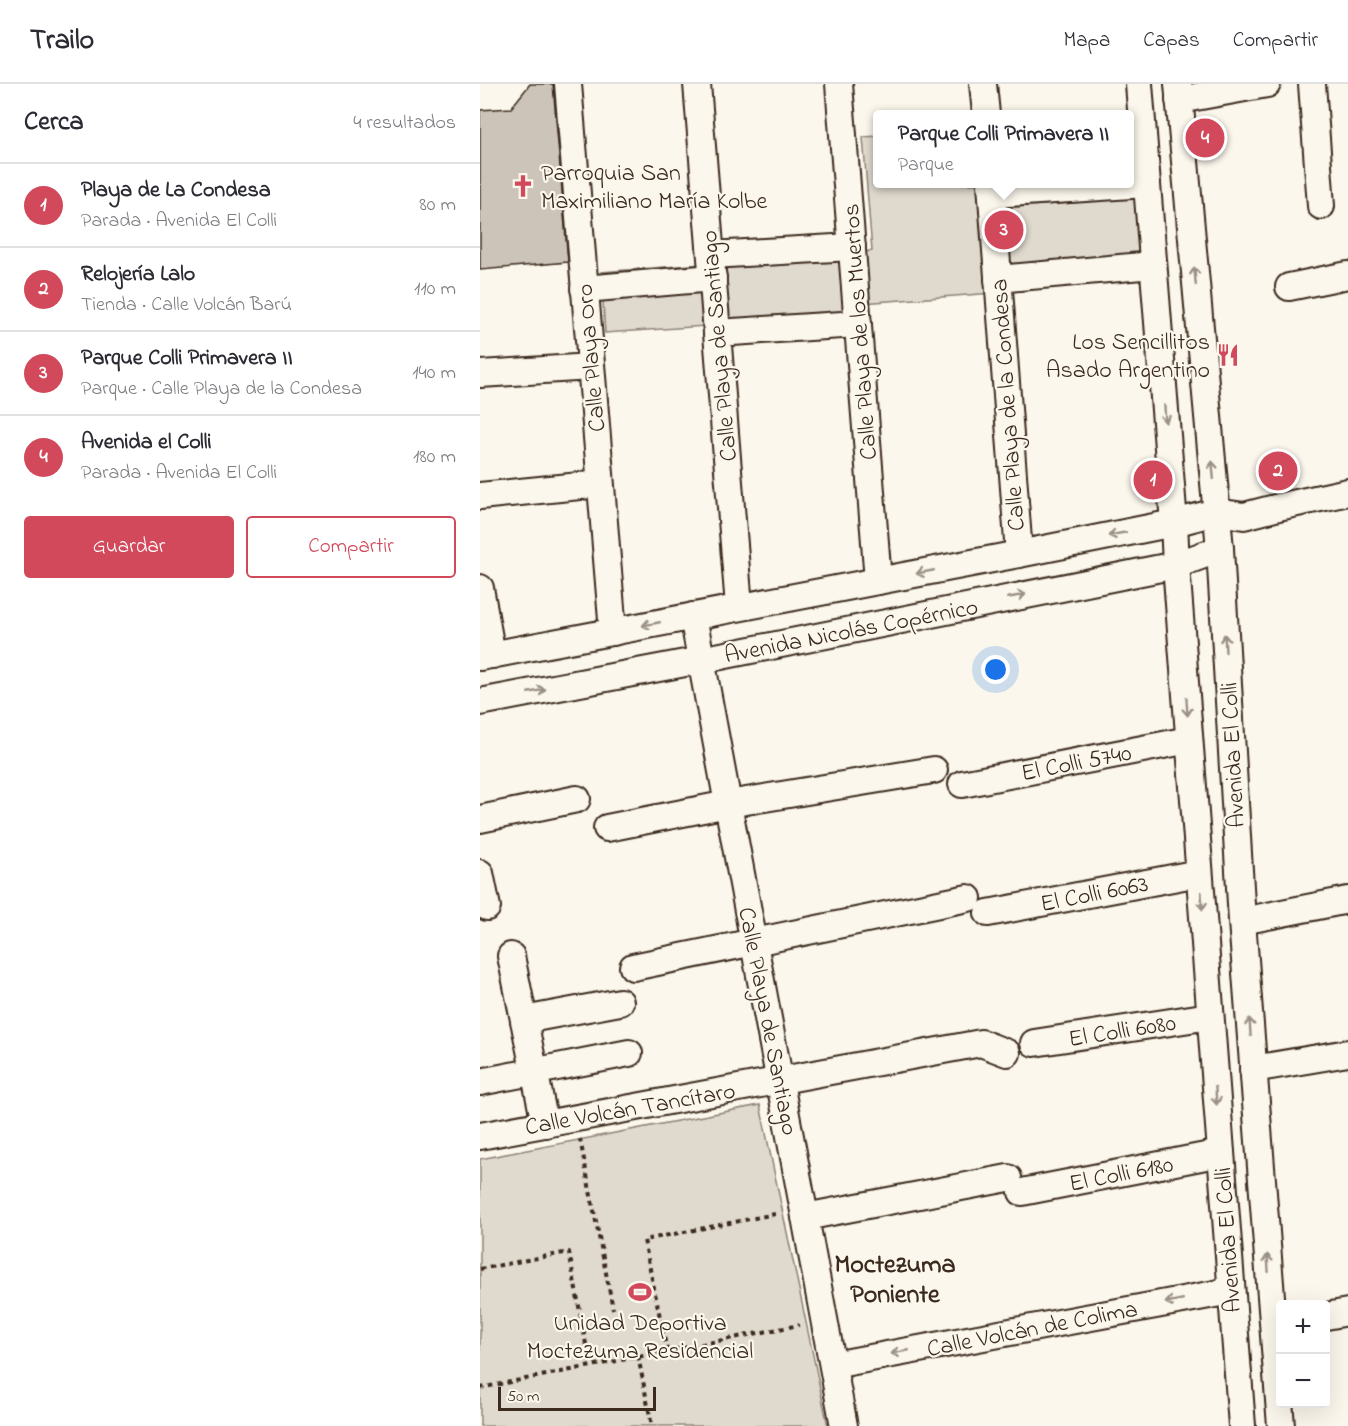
<!DOCTYPE html>
<html lang="es">
<meta charset="utf-8">
<style>
body{margin:0;font-family:"Indie Flower",sans-serif;background:#f2f2f3;color:#2b2b33}
.controls{position:absolute;right:18px;bottom:18px;display:grid;overflow:hidden;border-radius:6px;box-shadow:0 6px 24px #0002}
.controls button{width:54px;height:54px;display:grid;place-items:center;padding:0;border:0;border-bottom:2px solid #e1e1e2;background:#fff;color:#2b2b33;font:30px sans-serif}
.scale{position:absolute;left:18px;bottom:15px;width:158px;box-sizing:border-box;padding-left:6px;border:3px solid #3b2a1e;border-top:0;font-size:16px;line-height:21px;white-space:nowrap;color:#3b2a1e;-webkit-text-stroke:4px #fbf7ec;paint-order:stroke}
.you{position:absolute;left:516px;top:586px;width:21px;height:21px;margin:-15px;border:4px solid #fff;border-radius:50%;background:#1a73e8;box-shadow:0 0 0 9px #1a73e833}
.badge{display:grid;place-items:center;width:39px;height:39px;border-radius:50%;background:#d1495b;color:#fff;font-size:20px;font-weight:700}
.pin{position:absolute;translate:-50% -50%;border:3px solid #fff;box-shadow:0 2px 6px #0006}
.popup{position:absolute;left:393px;top:26px;width:261px;height:78px;box-sizing:border-box;display:grid;place-content:center;border-radius:6px;background:#fff;filter:drop-shadow(0 2px 4px #0005);font-size:20px;white-space:nowrap;color:#7c7c81}
.popup b{font-size:22px;color:#2b2b33}
.popup::after{content:'';position:absolute;left:50%;top:100%;margin-left:-12px;border:12px solid transparent;border-top-color:#fff}
.list{margin:0;padding:0;list-style:none}
h2{display:flex;justify-content:space-between;align-items:center;height:78px;margin:0;padding:0 24px;font-size:26px}
h2 small{font-size:20px;font-weight:400;color:#7c7c81}
.list li{display:grid;grid-template-columns:39px 1fr auto;gap:18px;align-items:center;box-sizing:border-box;height:84px;padding:0 24px;border-top:2px solid #e1e1e2}
.list b{display:block;font-size:22px;white-space:nowrap}
.list p{margin:0;font-size:20px;white-space:nowrap;color:#7c7c81}
.list em{font-size:20px;font-style:normal;color:#7c7c81}
.actions{display:flex;gap:12px;padding:18px 24px}
.actions a{flex:1;padding:14px 0;border:2px solid #d1495b;border-radius:6px;text-align:center;font-size:21px;color:#d1495b}
.actions .main{background:#d1495b;color:#fff}
.map{position:relative;flex:none;width:868px;height:1342px;overflow:hidden}
header{display:flex;align-items:center;gap:36px;box-sizing:border-box;height:84px;padding:0 30px;background:#fff;border-bottom:2px solid #e1e1e2}
header strong{font-size:28px}
nav{display:flex;gap:33px;margin-inline-start:auto;font-size:21px}
main{display:flex}
aside{flex:1;background:#fff}
.map>svg:first-child{display:block}
.green{fill:#dfd9ce;stroke:#8d8276;stroke-width:1.5}
.building{fill:#ccc4b9;stroke:#3b2a1e;stroke-width:1.5}
.lines{fill:none;stroke-linecap:round;stroke-linejoin:round}
.minor-casing{stroke:#3b2a1e;stroke-width:30}
.path{stroke:#3b2a1e;stroke-width:4;stroke-dasharray:4.5 4.5;stroke-linecap:butt}
.minor{stroke:#fbf7ec;stroke-width:26}
.oneway{stroke:#9b9085}
.labels{text-anchor:middle;stroke-width:4.5;stroke-linejoin:round;paint-order:stroke}
.poi-label{font-size:24px;fill:#3b2a1e;stroke:#fbf7ec;text-anchor:start}
.street-label{font-size:24px;fill:#3b2a1e;stroke:#fbf7ec}
.neighbourhood-label{font-size:26px;font-weight:bold;fill:#3b2a1e;stroke:#fbf7ec}
</style>
<header>
<strong>Trailo</strong>
<nav><a>Mapa</a><a>Capas</a><a>Compartir</a></nav>
</header>
<main>
<aside>
<h2>Cerca<small>4 resultados</small></h2>
<ul class="list">
<li><span class="badge">1</span><div><b>Playa de La Condesa</b><p>Parada · Avenida El Colli</p></div><em>80 m</em></li>
<li><span class="badge">2</span><div><b>Relojería Lalo</b><p>Tienda · Calle Volcán Barú</p></div><em>110 m</em></li>
<li><span class="badge">3</span><div><b>Parque Colli Primavera II</b><p>Parque · Calle Playa de la Condesa</p></div><em>140 m</em></li>
<li><span class="badge">4</span><div><b>Avenida el Colli</b><p>Parada · Avenida El Colli</p></div><em>180 m</em></li>
</ul>
<div class="actions"><a class="main">Guardar</a><a>Compartir</a></div>
</aside>
<div class="map">
<svg width="868" height="1342" viewBox="0 0 868 1342">
<rect width="100%" height="100%" fill="#fbf7ec"/>
<filter id="ink" filterUnits="userSpaceOnUse"><feTurbulence type="fractalNoise" baseFrequency=".0167" numOctaves="2"/><feDisplacementMap in="SourceGraphic" scale="12" xChannelSelector="R" yChannelSelector="G"/><feConvolveMatrix kernelMatrix="1 2 1 2 8 2 1 2 1" color-interpolation-filters="sRGB"/></filter>
<g filter="url(#ink)">
<!-- green -->
<g class="green">
<polygon points="398,52 398,100 507,100 509,125 656,114 661,174 514,209 369,220 369,232 125,249 121,188 392,167 383,53"/>
<polygon points="280,1021 348,1342 0,1342 0,1075"/>
</g>
<!-- building -->
<polygon class="building" points="50,0 73,0 88,178 0,186 0,26 31,24"/>
<g class="lines">
<!-- minor casing -->
<g class="minor-casing">
<g id="minor">
<polyline points="88,0 133,548"/>
<polyline points="217,0 259,523"/>
<polyline points="359,0 398,497"/>
<polyline points="503,0 506,30"/>
<polyline points="659,0 694,439 696,481 762,1342"/>
<polyline points="698,0 740,465 762,837 801,1342"/>
<polyline points="832,0 841,122"/>
<polyline points="699,16 787,0"/>
<polyline points="511,100 539,470"/>
<polyline points="512,110 667,100"/>
<polyline points="231,171 372,163"/>
<polyline points="518,195 673,181"/>
<polyline points="809,203 868,191"/>
<polyline points="104,205 233,194"/>
<polyline points="237,249 378,240"/>
<polyline points="0,290 111,283"/>
<polyline points="0,412 120,400"/>
<polyline points="0,504 12,571"/>
<polyline points="213,532 364,1342"/>
<polyline points="0,573 539,470 694,439 736,428 764,432 803,422 868,408"/>
<polyline points="0,618 221,576 696,481 740,465"/>
<polyline points="482,700 709,656"/>
<polyline points="0,735 97,715"/>
<polyline points="127,744 248,720 454,686"/>
<polyline points="0,789 7,823"/>
<polyline points="508,829 719,789"/>
<polyline points="762,837 868,816"/>
<polyline points="31,872 65,1040"/>
<polyline points="153,883 488,814"/>
<polyline points="44,936 140,918"/>
<polyline points="554,959 730,932"/>
<polyline points="773,985 868,969"/>
<polyline points="0,998 149,969"/>
<polyline points="0,1052 501,959 527,969"/>
<polyline points="542,1108 741,1069"/>
<polyline points="325,1133 528,1094"/>
<polyline points="846,1232 868,1228"/>
<polyline points="353,1281 751,1207"/>
</g>
</g>
<!-- path -->
<g class="path">
<polyline points="100,1055 133,1225"/>
<polyline points="0,1185 89,1168 110,1282"/>
<polyline points="187,1267 164,1156 295,1130"/>
<polyline points="158,1272 172,1342"/>
<polyline points="0,1304 319,1241"/>
</g>
<!-- minor -->
<use href="#minor" class="minor"/>
</g>
<!-- one-way arrows -->
<defs><path id="oneway-shaft" d="M-6 0H5M1.5-3L5.5 0L1.5 3" fill="none" stroke-width="1.6" stroke-linecap="round" stroke-linejoin="round" transform="scale(1.5)"/></defs>
<g class="oneway">
<use href="#oneway-shaft" transform="translate(715 192) rotate(-95)"/>
<use href="#oneway-shaft" transform="translate(685 330) rotate(86)"/>
<use href="#oneway-shaft" transform="translate(733 386) rotate(-95)"/>
<use href="#oneway-shaft" transform="translate(637 450) rotate(169)"/>
<use href="#oneway-shaft" transform="translate(445 488) rotate(169)"/>
<use href="#oneway-shaft" transform="translate(537 512) rotate(-11)"/>
<use href="#oneway-shaft" transform="translate(171 540) rotate(169)"/>
<use href="#oneway-shaft" transform="translate(745 559) rotate(-93)"/>
<use href="#oneway-shaft" transform="translate(57 607) rotate(-11)"/>
<use href="#oneway-shaft" transform="translate(707 623) rotate(86)"/>
<use href="#oneway-shaft" transform="translate(722 817) rotate(86)"/>
<use href="#oneway-shaft" transform="translate(770 943) rotate(-94)"/>
<use href="#oneway-shaft" transform="translate(736 1012) rotate(86)"/>
<use href="#oneway-shaft" transform="translate(788 1179) rotate(-94)"/>
<use href="#oneway-shaft" transform="translate(694 1217) rotate(169)"/>
<use href="#oneway-shaft" transform="translate(420 1268) rotate(169)"/>
</g>
</g>
<!-- icons -->
<defs>
<g id="church-bare" transform="scale(1.8)"><path d="M-1.2-6h2.4v3.5h3.3v2.4h-3.3V6h-2.4V-.1h-3.3v-2.4h3.3Z" fill="#d1495b" stroke="#fbf7ec" stroke-width="2.5" paint-order="stroke"/></g>
<g id="restaurant-bare" transform="scale(1.8)"><path d="M-5-6h1v4h1v-4h1v4h1v-4h1v5L-1.5 .5V6h-2V.5L-5-1ZM5-6V6H3V1.5H1.5Q1.5-4 5-6Z" fill="#d1495b" stroke="#fbf7ec" stroke-width="2.5" paint-order="stroke"/></g>
<g id="stadium-bare" transform="scale(1.8)"><path d="M0-5a6.5 5 0 1 0 0 10a6.5 5 0 1 0 0-10ZM-3.5-1.8h7v3.6h-7Z" fill="#d1495b" stroke="#fbf7ec" stroke-width="2.5" paint-order="stroke"/></g>
</defs>
<g fill-rule="evenodd">
<use href="#church-bare" x="43" y="102"/>
<use href="#restaurant-bare" x="748" y="271"/>
<use href="#stadium-bare" x="160" y="1208"/>
</g>
<g class="labels">
<!-- poi labels -->
<g class="poi-label">
<text x="61" y="96">Parroquia San<tspan x="61" dy="28">Maximiliano María Kolbe</tspan></text>
<text x="730" y="265" text-anchor="end">Los Sencillitos<tspan x="730" dy="28">Asado Argentino</tspan></text>
<text x="160" y="1246" text-anchor="middle">Unidad Deportiva<tspan x="160" dy="28">Moctezuma Residencial</tspan></text>
</g>
<!-- street labels -->
<g class="street-label">
<text transform="translate(379 248) rotate(-94)" y="8">Calle Playa de los Muertos</text>
<text transform="translate(238 262) rotate(-95)" y="8">Calle Playa de Santiago</text>
<text transform="translate(110 274) rotate(-95)" y="8">Calle Playa Oro</text>
<text transform="translate(527 321) rotate(-94)" y="8">Calle Playa de la Condesa</text>
<text transform="translate(371 546) rotate(-11)" y="8">Avenida Nicolás Copérnico</text>
<text transform="translate(752 671) rotate(-93)" y="8">Avenida El Colli</text>
<text transform="translate(596 678) rotate(-11)" y="8">El Colli 5740</text>
<text transform="translate(614 809) rotate(-11)" y="8">El Colli 6063</text>
<text transform="translate(289 937) rotate(79)" y="8">Calle Playa de Santiago</text>
<text transform="translate(642 946) rotate(-9)" y="8">El Colli 6080</text>
<text transform="translate(150 1024) rotate(-10)" y="8">Calle Volcán Tancítaro</text>
<text transform="translate(641 1089) rotate(-11)" y="8">El Colli 6180</text>
<text transform="translate(747 1156) rotate(-94)" y="8">Avenida El Colli</text>
<text transform="translate(552 1244) rotate(-11)" y="8">Calle Volcán de Colima</text>
</g>
<!-- neighbourhood labels -->
<g class="neighbourhood-label">
<text x="415" y="1188">Moctezuma<tspan x="415" dy="30">Poniente</tspan></text>
</g>
</g>
</svg>
<div class="controls">
<button>+</button>
<button>−</button>
</div>
<div class="scale">50 m</div>
<div class="you"></div>
<div class="pin badge" style="left:673px;top:396px">1</div>
<div class="pin badge" style="left:798px;top:387px">2</div>
<div class="pin badge" style="left:524px;top:146px">3</div>
<div class="popup"><b>Parque Colli Primavera II</b>Parque</div>
<div class="pin badge" style="left:725px;top:54px">4</div>
</div>
</main>
